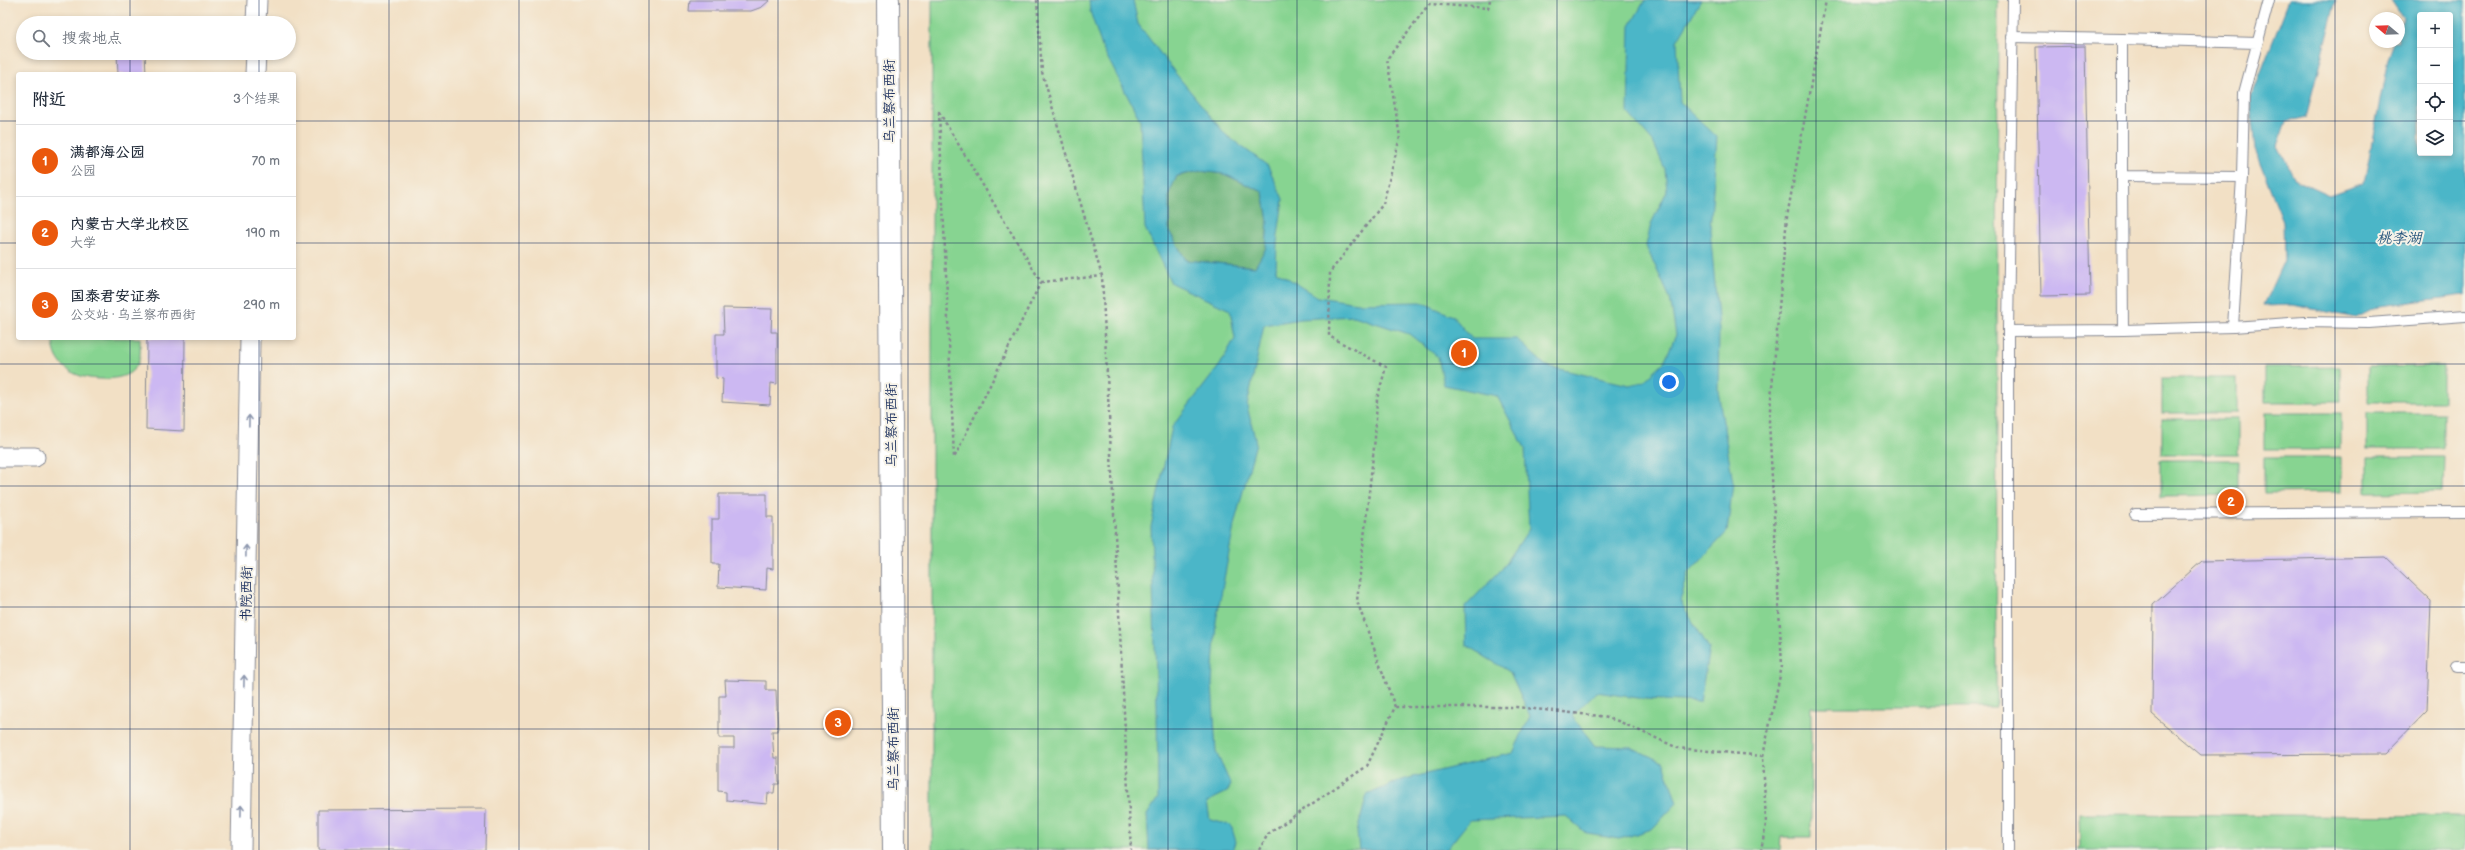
<!DOCTYPE html>
<html lang="zh">
<meta charset="utf-8">
<style>
body{margin:0;font-family:"Balsamiq Sans","LXGW WenKai TC",sans-serif;background:#f6f6f7;color:#1f2937}
.controls{position:absolute;right:12px;top:12px;display:grid;overflow:hidden;border-radius:4px;box-shadow:0 2px 6px #0003}
.controls button{width:36px;height:36px;display:grid;place-items:center;padding:0;border:0;border-bottom:1px solid #e0e1e3;background:#fff;color:#1f2937;font:20px sans-serif}
.compass{position:absolute;left:2369px;top:12px;width:36px;height:36px;border-radius:50%;background:#fff;box-shadow:0 2px 6px #0003;rotate:289deg}
.you{position:absolute;left:1669px;top:382px;width:14px;height:14px;margin:-10px;border:3px solid #fff;border-radius:50%;background:#1a73e8;box-shadow:0 0 0 6px #1a73e833}
.badge{display:grid;place-items:center;width:26px;height:26px;border-radius:50%;background:#ea580c;color:#fff;font-size:13px;font-weight:700}
.pin{position:absolute;translate:-50% -50%;border:2px solid #fff;box-shadow:0 1px 4px #0006}
.list{margin:0;padding:0;list-style:none}
h2{display:flex;justify-content:space-between;align-items:center;height:52px;margin:0;padding:0 16px;font-size:17px}
h2 small{font-size:13px;font-weight:400;color:#747a83}
.list li{display:grid;grid-template-columns:26px 1fr auto;gap:12px;align-items:center;box-sizing:border-box;height:72px;padding:0 16px;border-top:1px solid #e0e1e3}
.list b{display:block;font-size:15px;white-space:nowrap}
.list p{margin:0;font-size:13px;white-space:nowrap;color:#747a83}
.list em{font-size:13px;font-style:normal;color:#747a83}
.icon{flex:none;width:22px;height:22px;fill:none;stroke:currentColor;stroke-width:2;stroke-linecap:round;stroke-linejoin:round}
.map{position:relative;flex:none;width:2465px;height:850px;overflow:hidden}
.search{position:absolute;background:#fff;box-shadow:0 2px 6px #0003;left:16px;top:16px;width:280px;height:44px;display:flex;align-items:center;gap:10px;box-sizing:border-box;padding:0 14px;border-radius:22px;color:#747a83;font-size:15px}
.panel{position:absolute;background:#fff;box-shadow:0 2px 6px #0003;left:16px;top:72px;width:280px;height:268px;border-radius:4px}
.map>svg:first-child{display:block}
.green{fill:#87d491;stroke:#518278}
.forest{fill:#6db67b;stroke:#44726c}
.water{fill:#4bb6c8;stroke:#337293;fill-rule:evenodd}
.building{fill:#ccb8f2}
.lines{fill:none;stroke-linecap:round;stroke-linejoin:round}
.service-casing{stroke:#868892;stroke-width:12}
.minor-casing{stroke:#868892;stroke-width:21}
.tertiary-casing{stroke:#868892;stroke-width:24}
.path{stroke:#868892;stroke-width:2.5;stroke-dasharray:3 3;stroke-linecap:butt}
.service{stroke:#fff;stroke-width:10}
.minor{stroke:#fff;stroke-width:19}
.tertiary{stroke:#fff;stroke-width:22}
.oneway{stroke:#8d97ae}
.grid{fill:none;stroke:#1b2f5e;stroke-width:1;stroke-opacity:0.55}
.labels{text-anchor:middle;stroke-width:4;stroke-linejoin:round;paint-order:stroke}
.street-label{font-size:14px;fill:#1b2f5e;stroke:#f7f3e8}
.water-label{font-size:15px;font-style:italic;fill:#29587e;stroke:#f7f3e8}
</style>
<div class="map">
<svg width="2465" height="850" viewBox="0 0 2465 850">
<rect width="100%" height="100%" fill="#f7f3e8"/>
<filter id="ink" filterUnits="userSpaceOnUse"><feTurbulence type="fractalNoise" baseFrequency=".025" numOctaves="2"/><feDisplacementMap in="SourceGraphic" scale="8" xChannelSelector="R" yChannelSelector="G"/><feConvolveMatrix kernelMatrix="1 2 1 2 8 2 1 2 1" color-interpolation-filters="sRGB"/></filter>
<filter id="wash" filterUnits="userSpaceOnUse"><feTurbulence type="fractalNoise" baseFrequency=".012" numOctaves="4" result="noise"/><feDisplacementMap in="SourceGraphic" scale="16" xChannelSelector="R" yChannelSelector="G"/><feGaussianBlur stdDeviation="0.9" result="paint"/><feColorMatrix in="noise" values="0 0 0 0 0 0 0 0 0 0 0 0 0 0 0 0 0 1.4 0 .05"/><feComposite in="paint" operator="in"/></filter>
<g filter="url(#wash)">
<rect width="100%" height="100%" fill="#f2e0c5"/>
<!-- green -->
<g class="green">
<polygon points="932,0 1998,0 1996,707 1811,707 1811,837 1781,837 1780,850 932,850"/>
<path d="M53 338H140C140 348 142 360 135 368 128 377 116 378 107 379 79 380 53 370 53 338Z"/>
<polygon points="2340,366 2341,402 2265,402 2265,367"/>
<polygon points="2443,366 2443,402 2368,402 2368,367"/>
<rect x="2162" y="378" width="75" height="35"/>
<rect x="2265" y="413" width="76" height="36"/>
<rect x="2367" y="413" width="76" height="36"/>
<rect x="2162" y="419" width="76" height="35"/>
<polygon points="2264,457 2341,457 2341,492 2264,493"/>
<polygon points="2367,457 2444,457 2443,492 2367,493"/>
<polygon points="2161,460 2238,460 2238,495 2161,496"/>
<polygon points="2079,814 2465,816 2465,850 2077,850 2080,847"/>
</g>
<!-- forest -->
<polygon class="forest" points="1200,171 1224,174 1263,192 1268,221 1266,248 1256,267 1186,260 1169,231 1169,193 1177,176"/>
<!-- water -->
<g class="water">
<path d="M1089 0H1133L1138 24 1176 74 1226 135 1268 166 1283 199 1277 243 1276 271 1318 297 1357 303 1421 302 1453 316 1472 339H1517L1546 366 1629 385 1643 382 1664 362 1676 335 1670 298 1646 246 1651 224 1667 191 1665 169 1653 142 1628 113 1630 26 1645 0H1701L1677 41 1680 102 1717 137 1710 230 1719 329 1718 391 1733 483 1727 532 1689 572 1680 601 1709 648 1700 702 1645 699 1596 692 1572 716 1595 746 1631 747 1664 763 1677 803 1652 829 1620 839 1587 834 1566 816 1470 820 1446 850H1359L1357 832 1367 795 1401 780 1513 753 1530 716 1510 672 1466 645 1465 607 1502 569 1529 529 1525 448 1497 396 1444 385 1438 357 1409 334 1354 316 1301 319 1264 325 1247 406 1256 443 1235 521 1216 621 1212 683 1216 752 1231 785 1227 792 1207 802 1210 820 1231 825 1236 842 1233 850H1149L1147 815 1158 798 1157 704 1151 527 1172 427 1220 365 1235 338 1230 310 1171 283 1145 228 1140 120 1102 47 1090 11ZM1200 171 1224 174 1263 192 1268 221 1266 248 1255 267 1186 260 1169 231V193L1177 176Z"/>
<path d="M2289 0H2336L2306 117 2286 122 2278 146 2295 179 2330 195 2364 183 2388 59 2394 42H2399V28L2403 18 2391 0H2465V295L2380 306 2356 318 2293 305 2263 306 2284 260 2283 221 2255 150 2250 100ZM2420 15H2450V153H2420Z"/>
</g>
<g id="blocks">
<!-- building -->
<g class="building">
<polygon points="690,0 770,0 762,7 751,11 689,11"/>
<polygon points="2085,46 2090,295 2041,296 2036,47"/>
<polygon points="117,53 145,53 146,74 118,74"/>
<polygon points="723,308 772,309 771,332 777,332 777,384 771,383 770,405 722,402 723,379 716,378 716,334 724,334"/>
<polygon points="147,338 185,338 184,431 146,429"/>
<polygon points="719,494 767,494 767,517 773,517 773,569 767,568 766,590 718,587 719,564 712,564 712,519 719,519"/>
<polygon points="2385,557 2431,601 2427,711 2385,754 2201,755 2152,714 2153,605 2202,561"/>
<polygon points="725,680 766,681 766,690 776,690 778,731 772,731 774,758 778,758 779,784 775,784 774,793 768,793 767,804 726,800 726,792 718,791 718,748 734,748 734,738 719,738 719,696 726,696"/>
<polygon points="486,809 485,850 318,850 318,810"/>
</g>
</g>
</g>
<g filter="url(#ink)">
<use href="#blocks" fill-opacity="0" stroke="#868892" stroke-width="1"/>
<g class="lines">
<!-- service casing -->
<g class="service-casing">
<g id="service">
<polyline points="2012,37 2122,39"/>
<polyline points="2257,43 2122,39 2122,176 2242,177 2244,93 2269,0"/>
<polyline points="2233,327 2304,322 2369,323 2465,316"/>
<polyline points="2123,330 2233,327 2242,177"/>
<polyline points="2008,331 2123,330 2122,176"/>
<polyline points="2135,514 2465,512"/>
<polyline points="2456,667 2465,667"/>
<polyline points="2008,850 2008,331 2013,0"/>
</g>
</g>
<!-- minor casing -->
<g class="minor-casing">
<g id="minor">
<polyline points="256,23 257,0"/>
<polyline points="255,74 256,53"/>
<polyline points="0,457 35,457"/>
<polyline points="241,850 250,338"/>
</g>
</g>
<!-- tertiary casing -->
<g class="tertiary-casing">
<polyline id="tertiary" points="888,0 894,850"/>
</g>
<!-- path -->
<g class="path">
<polyline points="1037,0 1042,72 1102,276 1131,850"/>
<polygon points="939,112 1041,282 954,458"/>
<polyline points="1041,282 1102,276"/>
<polyline points="1395,707 1357,601 1375,438 1377,399 1386,367 1329,336 1330,272 1383,204 1400,137 1387,59 1429,4 1488,8 1490,0"/>
<polyline points="1763,756 1782,666 1769,421 1787,217 1826,0"/>
<polyline points="1259,850 1268,834 1367,766 1395,707 1516,707 1600,716 1618,721 1678,748 1763,756 1766,824 1761,850"/>
</g>
<!-- service -->
<use href="#service" class="service"/>
<!-- minor -->
<use href="#minor" class="minor"/>
<!-- tertiary -->
<use href="#tertiary" class="tertiary"/>
</g>
<!-- one-way arrows -->
<defs><path id="oneway-shaft" d="M-6 0H5M1.5-3L5.5 0L1.5 3" fill="none" stroke-width="1.6" stroke-linecap="round" stroke-linejoin="round"/></defs>
<g class="oneway">
<use href="#oneway-shaft" transform="translate(249 421) rotate(-89)"/>
<use href="#oneway-shaft" transform="translate(246 551) rotate(-89)"/>
<use href="#oneway-shaft" transform="translate(244 681) rotate(-89)"/>
<use href="#oneway-shaft" transform="translate(241 811) rotate(-89)"/>
</g>
</g>
<!-- grid -->
<path class="grid" d="M130 0V23M259 0V23M389 0V850M519 0V850M649 0V850M778 0V850M908 0V850M1038 0V850M1168 0V850M1297 0V850M1427 0V850M1557 0V850M1687 0V850M1816 0V850M1946 0V850M2076 0V850M2206 0V850M2335 0V850M130 53V74M259 53V74M0 121H18M294 121H2420M2450 121H2465M0 243H18M294 243H2465M130 338V850M259 338V850M0 364H2465M0 486H2465M0 607H2465M0 729H2465"/>
<g class="labels">
<!-- street labels -->
<g class="street-label">
<text transform="translate(889 101) rotate(-90)" y="5">乌兰察布西街</text>
<text transform="translate(891 425) rotate(-90)" y="5">乌兰察布西街</text>
<text transform="translate(246 594) rotate(-89)" y="5">书院西街</text>
<text transform="translate(893 749) rotate(-90)" y="5">乌兰察布西街</text>
</g>
<!-- water labels -->
<g class="water-label">
<text x="2399" y="243">桃李湖</text>
</g>
</g>
</svg>
<div class="controls">
<button>+</button>
<button>−</button>
<button><svg class="icon" aria-label="locate" viewBox="0 0 24 24"><circle cx="12" cy="12" r="6"/><path d="M12 2v4M12 18v4M2 12h4M18 12h4"/></svg></button>
<button><svg class="icon" aria-label="layers" viewBox="0 0 24 24"><path d="M12 4l9 5-9 5-9-5zM3 14l9 5 9-5"/></svg></button>
</div>
<svg class="compass" viewBox="-18 -18 36 36"><path d="M0-13l5 13h-10z" fill="#e53935"/><path d="M0 13l5-13h-10z" fill="#747a83"/></svg>
<div class="you"></div>
<div class="pin badge" style="left:1464px;top:353px">1</div>
<div class="pin badge" style="left:2231px;top:502px">2</div>
<div class="pin badge" style="left:838px;top:723px">3</div>
<div class="search"><svg class="icon" aria-label="search" viewBox="0 0 24 24"><circle cx="10" cy="10" r="6"/><path d="M15 15l6 6"/></svg>搜索地点</div>
<section class="panel">
<h2>附近<small>3个结果</small></h2>
<ul class="list">
<li><span class="badge">1</span><div><b>满都海公园</b><p>公园</p></div><em>70 m</em></li>
<li><span class="badge">2</span><div><b>内蒙古大学北校区</b><p>大学</p></div><em>190 m</em></li>
<li><span class="badge">3</span><div><b>国泰君安证券</b><p>公交站 · 乌兰察布西街</p></div><em>290 m</em></li>
</ul>
</section>
</div>
